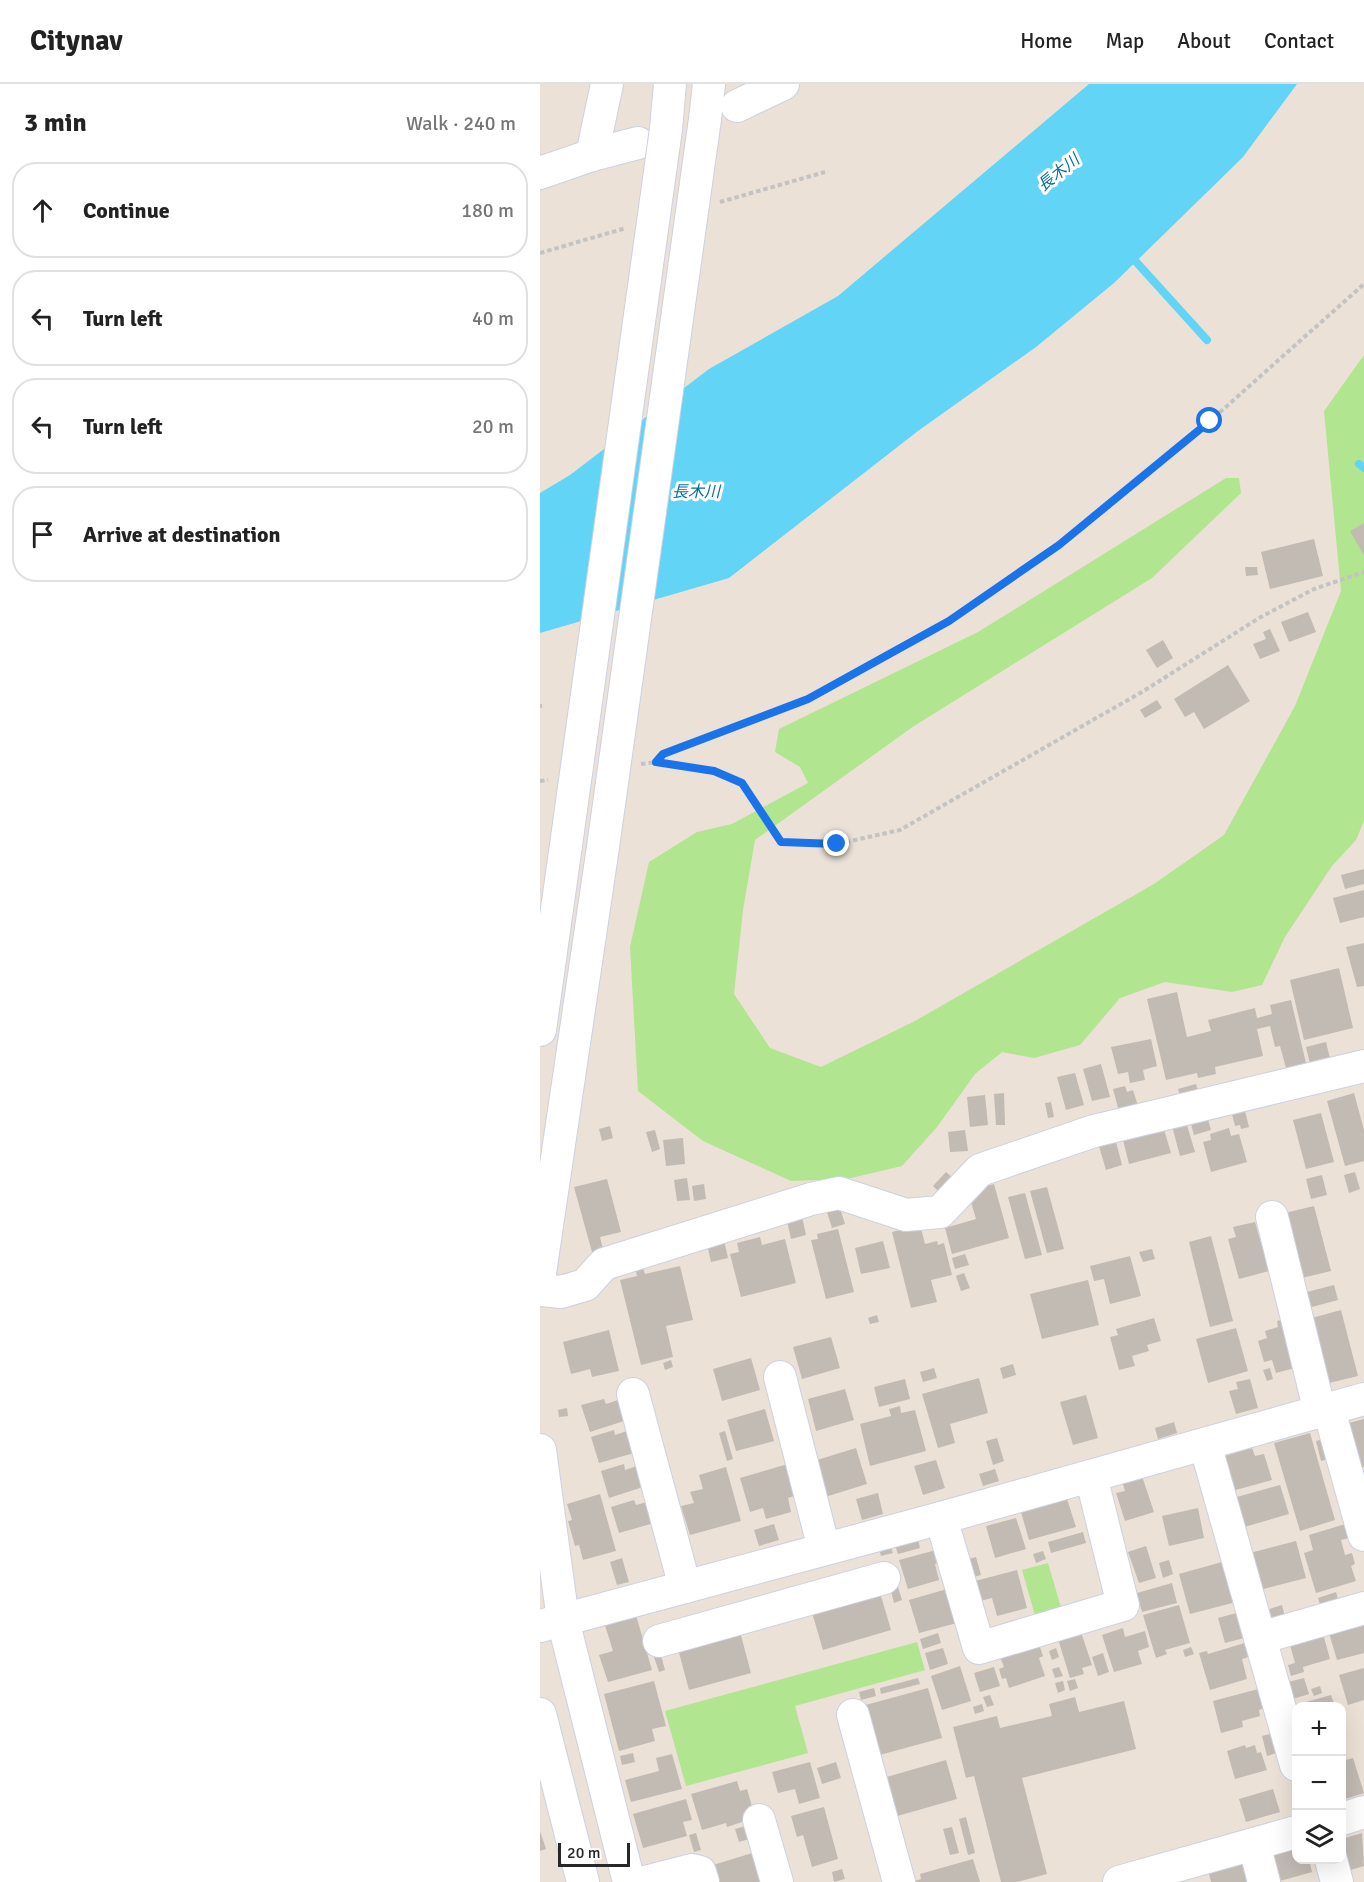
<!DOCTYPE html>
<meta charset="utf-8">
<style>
body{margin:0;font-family:Signika,"Noto Sans JP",sans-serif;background:#f2f2f2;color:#222}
.controls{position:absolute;right:18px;bottom:18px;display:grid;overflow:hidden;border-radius:12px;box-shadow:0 6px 24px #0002}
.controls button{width:54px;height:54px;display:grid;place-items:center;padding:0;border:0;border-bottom:2px solid #e0e0e0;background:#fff;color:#222;font:30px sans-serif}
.scale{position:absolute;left:18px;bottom:15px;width:72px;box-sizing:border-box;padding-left:6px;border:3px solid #272727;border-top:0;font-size:16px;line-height:21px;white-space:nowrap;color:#272727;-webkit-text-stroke:4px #fff;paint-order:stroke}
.stop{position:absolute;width:18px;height:18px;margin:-14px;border:4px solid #1a73e8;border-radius:50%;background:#fff}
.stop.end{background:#1a73e8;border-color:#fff;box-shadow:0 2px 6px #0008}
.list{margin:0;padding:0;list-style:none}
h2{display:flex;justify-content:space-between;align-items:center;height:78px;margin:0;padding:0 24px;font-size:26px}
h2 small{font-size:20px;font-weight:400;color:#767676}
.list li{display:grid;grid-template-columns:39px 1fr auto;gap:18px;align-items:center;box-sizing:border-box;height:96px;margin:0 12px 12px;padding:0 12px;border:2px solid #e0e0e0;border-radius:24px}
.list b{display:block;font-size:22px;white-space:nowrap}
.list em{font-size:20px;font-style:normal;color:#767676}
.icon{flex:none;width:33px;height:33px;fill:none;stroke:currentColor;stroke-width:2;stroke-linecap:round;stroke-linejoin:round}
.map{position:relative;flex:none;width:824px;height:1798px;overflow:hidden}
header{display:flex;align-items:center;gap:36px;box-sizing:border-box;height:84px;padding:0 30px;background:#fff;border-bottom:2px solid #e0e0e0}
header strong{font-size:28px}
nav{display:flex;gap:33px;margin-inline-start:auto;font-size:21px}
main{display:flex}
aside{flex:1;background:#fff}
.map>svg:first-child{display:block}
.green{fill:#b1e58f}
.water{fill:#62d4f5}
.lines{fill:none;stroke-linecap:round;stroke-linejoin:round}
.stream{stroke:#62d4f5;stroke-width:8}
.building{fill:#c2bbb4}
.minor-casing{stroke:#ccd1e1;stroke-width:34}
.path{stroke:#c3c3c3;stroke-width:4;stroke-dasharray:4.5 3;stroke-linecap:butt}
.minor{stroke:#fff;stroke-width:32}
.minor-bridge-casing{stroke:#ccd1e1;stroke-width:34;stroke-linecap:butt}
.minor-bridge{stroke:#fff;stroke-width:32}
.route{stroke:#1a73e8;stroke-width:8}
.labels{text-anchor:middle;stroke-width:6;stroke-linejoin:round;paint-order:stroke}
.water-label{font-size:16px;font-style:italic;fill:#066f9c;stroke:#fff}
</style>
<header>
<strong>Citynav</strong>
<nav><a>Home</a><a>Map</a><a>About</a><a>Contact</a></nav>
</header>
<main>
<aside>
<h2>3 min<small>Walk · 240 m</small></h2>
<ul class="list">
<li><svg class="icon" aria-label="ahead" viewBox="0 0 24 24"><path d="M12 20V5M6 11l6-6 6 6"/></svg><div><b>Continue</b></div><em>180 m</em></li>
<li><svg class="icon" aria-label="left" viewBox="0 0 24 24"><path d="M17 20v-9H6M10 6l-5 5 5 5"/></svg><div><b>Turn left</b></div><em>40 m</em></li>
<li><svg class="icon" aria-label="left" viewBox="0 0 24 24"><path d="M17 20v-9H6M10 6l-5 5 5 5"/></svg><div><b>Turn left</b></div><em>20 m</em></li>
<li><svg class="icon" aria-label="arrive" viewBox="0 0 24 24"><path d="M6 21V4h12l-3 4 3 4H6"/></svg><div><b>Arrive at destination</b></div></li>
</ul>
</aside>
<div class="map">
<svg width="824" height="1798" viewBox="0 0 824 1798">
<rect width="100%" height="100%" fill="#ebe1d7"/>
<!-- green -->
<g class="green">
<polygon points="824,271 824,737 816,756 792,782 745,853 722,901 692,908 625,898 580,914 540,961 494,974 462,968 435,990 397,1043 362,1082 307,1095 251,1097 163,1057 98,1007 90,863 109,778 157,748 192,740 268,699 260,683 235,668 239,645 438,548 686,394 699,394 701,409 612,494 374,642 215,756 203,826 194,910 230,964 281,983 375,937 614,800 684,751 755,622 801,507 784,327"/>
<polygon points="508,1479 522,1527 496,1535 482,1486"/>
<polygon points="377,1558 385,1586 255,1622 268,1669 146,1702 125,1627"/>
</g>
<!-- water -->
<polygon class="water" points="549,0 757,0 703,73 574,199 496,263 378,347 189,494 0,549 0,409 30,391 169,285 298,212"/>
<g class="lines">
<!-- stream -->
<g class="stream">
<polyline points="589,170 667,256"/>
<polyline points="819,380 824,384"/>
</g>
</g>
<!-- building -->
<g class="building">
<polygon points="824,439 824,472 810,447"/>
<polygon points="774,455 783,492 730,505 721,468"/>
<polygon points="705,483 717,483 718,491 706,492"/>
<polygon points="768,528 776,548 749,558 741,538"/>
<polygon points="730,545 740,567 720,575 713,560 726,555 723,548"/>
<polygon points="623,556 633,574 617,584 606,566"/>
<polygon points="688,581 710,617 664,645 654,628 645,633 634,615"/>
<polygon points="617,616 622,624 605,634 600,626"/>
<polygon points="824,785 824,800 805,805 801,791"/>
<polygon points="824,806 824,833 800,839 793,814"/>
<polygon points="824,859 824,902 817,903 806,863"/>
<polygon points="799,884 813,944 764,956 750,896"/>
<polygon points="637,908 647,953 671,947 668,936 715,924 717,934 732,930 730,921 751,916 766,979 746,984 740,962 735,963 730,942 717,945 723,972 675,983 676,990 658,994 657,989 626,996 607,915"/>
<polygon points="611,955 617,982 603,986 605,996 590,999 588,988 578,990 571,963"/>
<polygon points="786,958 791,979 771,984 766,963"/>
<polygon points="561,980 570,1013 552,1017 543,985"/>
<polygon points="535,989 544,1021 526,1026 517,993"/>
<polygon points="656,1000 659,1011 641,1015 638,1005"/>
<polygon points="585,1002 587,1008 593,1006 599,1025 580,1031 573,1005"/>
<polygon points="464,1009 465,1041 456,1041 454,1010"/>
<polygon points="814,1009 824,1046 824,1077 805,1082 787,1017"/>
<polygon points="445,1011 448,1041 430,1043 427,1013"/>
<polygon points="511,1018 514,1033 508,1034 505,1019"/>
<polygon points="704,1023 709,1043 701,1045 700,1041 695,1042 691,1026"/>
<polygon points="781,1029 794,1078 766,1085 753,1036"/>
<polygon points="667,1032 671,1046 654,1051 650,1037"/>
<polygon points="646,1038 655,1068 640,1072 632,1042"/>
<polygon points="70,1042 73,1054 62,1057 59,1045"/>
<polygon points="623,1042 631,1069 589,1080 582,1052"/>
<polygon points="689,1044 691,1052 699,1050 707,1078 671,1088 663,1058 671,1056 670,1050"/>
<polygon points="115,1046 120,1065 112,1068 106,1048"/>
<polygon points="425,1046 428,1067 410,1068 408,1048"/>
<polygon points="143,1054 145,1080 126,1082 123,1056"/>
<polygon points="575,1054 582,1081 566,1086 558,1059"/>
<polygon points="406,1088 414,1095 400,1109 393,1102"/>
<polygon points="815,1088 820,1105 809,1109 804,1091"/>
<polygon points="782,1091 787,1111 771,1115 766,1095"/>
<polygon points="147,1094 150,1116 137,1117 134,1096"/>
<polygon points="67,1095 81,1148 60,1153 63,1165 52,1168 34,1103"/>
<polygon points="164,1100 166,1115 154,1117 152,1102"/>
<polygon points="454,1100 469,1154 412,1170 405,1144 436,1135 431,1118 435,1116 433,1106"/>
<polygon points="507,1103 524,1165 507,1169 490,1107"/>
<polygon points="485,1109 502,1171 485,1175 468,1113"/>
<polygon points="299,1121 305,1140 292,1144 286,1125"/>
<polygon points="774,1122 791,1187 762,1194 745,1129"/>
<polygon points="261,1128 266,1151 251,1155 246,1132"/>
<polygon points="715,1138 729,1187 699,1195 688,1155 696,1153 693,1143"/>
<polygon points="380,1141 385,1160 397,1157 398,1161 404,1159 412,1191 391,1196 397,1218 371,1224 352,1148"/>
<polygon points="298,1145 314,1208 286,1215 271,1156 278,1155 277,1150"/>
<polygon points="671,1152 693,1237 670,1243 649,1158"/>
<polygon points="220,1153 222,1161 245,1155 256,1199 201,1213 190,1170 199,1168 197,1159"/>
<polygon points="184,1156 188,1174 171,1178 167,1160"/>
<polygon points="343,1157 350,1184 321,1190 315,1164"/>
<polygon points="612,1165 615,1175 603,1178 599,1168"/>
<polygon points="425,1170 429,1181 415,1185 412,1174"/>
<polygon points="590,1172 601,1212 570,1220 564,1195 554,1197 550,1182"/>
<polygon points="102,1182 105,1190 140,1182 153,1236 126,1242 133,1273 101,1281 80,1196 97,1192 95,1184"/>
<polygon points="424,1189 430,1204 421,1207 416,1192"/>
<polygon points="548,1196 559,1241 502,1255 490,1210"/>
<polygon points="794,1201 798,1216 768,1224 763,1209"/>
<polygon points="801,1226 818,1292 789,1299 772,1234"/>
<polygon points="337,1231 339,1238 330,1240 328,1234"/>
<polygon points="614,1234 621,1257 607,1261 609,1267 592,1272 595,1282 579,1286 570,1253 578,1251 576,1245"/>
<polygon points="748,1234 762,1282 736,1289 732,1276 724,1278 718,1257 727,1254 725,1247 738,1243 737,1237"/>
<polygon points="696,1244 708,1287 668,1299 656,1255"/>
<polygon points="69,1246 79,1287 52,1293 50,1285 31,1290 23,1258"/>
<polygon points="291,1253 300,1284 262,1295 253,1263"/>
<polygon points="211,1274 220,1306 182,1317 173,1285"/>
<polygon points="131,1276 133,1283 125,1286 123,1279"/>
<polygon points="473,1280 476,1291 463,1295 460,1284"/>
<polygon points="394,1284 397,1294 383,1298 380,1288"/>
<polygon points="730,1284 733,1295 727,1297 723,1286"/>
<polygon points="439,1294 448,1329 410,1340 415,1359 398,1364 382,1310"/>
<polygon points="365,1295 370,1315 339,1323 334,1303"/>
<polygon points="710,1295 718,1324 696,1330 689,1307 698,1305 696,1298"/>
<polygon points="305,1305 314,1336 276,1347 268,1315"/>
<polygon points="546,1311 558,1354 533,1361 520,1318"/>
<polygon points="64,1315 66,1320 78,1316 84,1337 50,1348 41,1321"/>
<polygon points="360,1322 361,1329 375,1326 386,1367 330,1382 320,1340 351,1332 349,1325"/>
<polygon points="27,1324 28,1332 19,1333 18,1326"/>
<polygon points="225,1325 234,1357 196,1367 187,1336"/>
<polygon points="824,1335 824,1383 822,1384 809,1339"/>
<polygon points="634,1338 637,1349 618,1355 615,1344"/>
<polygon points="74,1346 75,1351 87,1347 94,1369 59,1379 51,1353"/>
<polygon points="185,1347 193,1375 187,1377 179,1349"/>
<polygon points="770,1349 795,1436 760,1447 734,1359"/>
<polygon points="457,1354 464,1377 453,1381 446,1357"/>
<polygon points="787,1354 793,1374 781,1377 776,1357"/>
<polygon points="316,1364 327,1400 285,1413 274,1377"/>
<polygon points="712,1364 715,1372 724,1370 732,1396 692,1407 682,1373"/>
<polygon points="396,1376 405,1404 383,1411 374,1382"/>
<polygon points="84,1380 85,1386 97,1382 103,1403 69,1414 61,1387"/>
<polygon points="248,1380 257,1411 248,1414 251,1428 226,1435 223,1424 210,1428 200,1394"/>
<polygon points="186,1383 201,1437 150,1451 141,1422 154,1419 150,1408 163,1405 159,1391"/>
<polygon points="455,1385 459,1397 443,1402 439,1390"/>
<polygon points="602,1392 614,1428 585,1437 576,1409 585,1407 582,1397"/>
<polygon points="740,1401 749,1430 701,1444 693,1414"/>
<polygon points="338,1409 343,1430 322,1436 316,1415"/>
<polygon points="60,1410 76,1467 43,1476 39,1461 35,1462 28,1437 32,1436 27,1420"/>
<polygon points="527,1415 536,1443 489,1456 481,1428"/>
<polygon points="94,1416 96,1421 107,1418 114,1439 79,1449 71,1423"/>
<polygon points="658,1424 664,1454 629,1462 622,1432"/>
<polygon points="476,1434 486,1465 455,1474 446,1442"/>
<polygon points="812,1438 816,1452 801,1456 805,1471 812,1469 815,1480 811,1482 816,1497 776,1509 764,1469 773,1466 769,1451"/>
<polygon points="234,1440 239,1456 219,1462 214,1446"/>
<polygon points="543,1448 546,1459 511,1469 508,1458"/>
<polygon points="378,1455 380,1464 358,1470 355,1461"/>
<polygon points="756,1457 766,1494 716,1507 706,1470"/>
<polygon points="350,1461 353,1469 341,1472 339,1465"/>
<polygon points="606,1462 616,1494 599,1499 588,1468"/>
<polygon points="396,1466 399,1479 395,1480 399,1496 368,1505 359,1476"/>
<polygon points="503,1467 506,1475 496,1479 493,1470"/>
<polygon points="436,1473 441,1491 431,1494 425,1476"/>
<polygon points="82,1474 89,1498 77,1501 70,1478"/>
<polygon points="629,1476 633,1490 623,1494 619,1479"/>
<polygon points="689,1476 700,1517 650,1530 639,1490"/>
<polygon points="477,1486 487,1524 457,1532 452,1514 440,1517 435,1497"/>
<polygon points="356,1497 362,1516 354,1519 349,1499"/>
<polygon points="632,1499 637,1519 602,1528 597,1509"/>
<polygon points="339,1505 351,1546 283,1566 271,1525"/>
<polygon points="407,1505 417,1539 379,1549 369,1516"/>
<polygon points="796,1508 799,1518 781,1524 778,1514"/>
<polygon points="639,1521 650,1559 625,1566 627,1570 616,1574 603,1531"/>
<polygon points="742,1521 745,1533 730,1538 726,1526"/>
<polygon points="95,1528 112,1586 68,1598 59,1571 73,1567 64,1538"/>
<polygon points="700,1528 708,1553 685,1559 678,1534"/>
<polygon points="824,1529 824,1569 797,1576 786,1539"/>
<polygon points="199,1544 211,1589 149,1606 137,1561"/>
<polygon points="583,1544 585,1553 605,1547 609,1563 598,1567 602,1580 574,1588 562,1551"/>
<polygon points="782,1546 790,1575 763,1583 764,1588 751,1592 748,1581 755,1579 750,1561"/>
<polygon points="541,1548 552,1581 542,1584 544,1590 530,1594 518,1555"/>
<polygon points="398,1549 401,1559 383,1565 380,1555"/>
<polygon points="708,1558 712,1572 702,1575 707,1595 670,1606 659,1569 667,1567 668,1570"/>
<polygon points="499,1560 503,1572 499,1574 505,1592 469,1604 466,1594 462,1595 459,1585 464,1583 460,1573"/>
<polygon points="651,1563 654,1570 645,1573 643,1566"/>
<polygon points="403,1564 408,1580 390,1586 385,1569"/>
<polygon points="516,1564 519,1573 512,1576 509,1567"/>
<polygon points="120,1568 125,1586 119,1588 113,1570"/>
<polygon points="563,1569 569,1588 558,1592 552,1573"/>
<polygon points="420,1582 431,1617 402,1626 391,1592"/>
<polygon points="454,1583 460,1602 440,1608 434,1589"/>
<polygon points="519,1583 523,1592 515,1594 512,1585"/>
<polygon points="824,1584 824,1616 808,1621 799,1591"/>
<polygon points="378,1594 380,1600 341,1610 340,1604"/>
<polygon points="764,1594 769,1610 753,1615 748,1598"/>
<polygon points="535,1595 538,1604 530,1607 527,1597"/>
<polygon points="114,1597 126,1642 112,1645 115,1657 79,1667 64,1610"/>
<polygon points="523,1597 525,1606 518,1609 515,1599"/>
<polygon points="780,1602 782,1609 774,1612 771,1605"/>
<polygon points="334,1604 336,1612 321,1616 319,1608"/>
<polygon points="388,1604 402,1654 336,1672 322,1622"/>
<polygon points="722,1604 727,1623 719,1626 720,1632 702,1637 703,1643 681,1649 673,1617"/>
<polygon points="450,1611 454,1621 447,1623 443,1613"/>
<polygon points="791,1611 795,1622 760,1622 759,1620"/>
<polygon points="535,1613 539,1628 584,1617 596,1665 482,1694 507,1790 477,1798 461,1798 434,1692 426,1694 413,1643 457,1632 460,1644 512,1632 509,1620"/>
<polygon points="442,1620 444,1627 435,1630 433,1623"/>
<polygon points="737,1648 743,1667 727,1672 722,1652"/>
<polygon points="705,1661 706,1664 715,1661 717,1669 721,1668 727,1686 695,1695 687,1667"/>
<polygon points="93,1669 95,1678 82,1681 80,1672"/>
<polygon points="132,1670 142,1705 91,1718 85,1696 119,1687 116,1674"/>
<polygon points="813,1674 824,1709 802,1716 802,1677"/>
<polygon points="406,1676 417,1715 354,1733 343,1694"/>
<polygon points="270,1678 280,1714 259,1720 255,1705 238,1709 232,1688"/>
<polygon points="296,1678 301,1694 282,1700 277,1684"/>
<polygon points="197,1697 200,1707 207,1705 213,1726 203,1729 205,1737 187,1743 186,1739 162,1746 151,1710"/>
<polygon points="733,1705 740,1728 706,1738 699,1715"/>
<polygon points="146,1715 152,1736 143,1738 147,1752 103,1764 93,1730"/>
<polygon points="284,1723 298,1775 272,1783 263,1751 257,1753 251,1732"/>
<polygon points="426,1733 435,1769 428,1771 419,1735"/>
<polygon points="212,1740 209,1755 199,1758 195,1745"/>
<polygon points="412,1743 419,1769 410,1771 403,1745"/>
<polygon points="0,1747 6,1765 0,1767"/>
<polygon points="156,1749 161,1766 154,1768 149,1751"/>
<polygon points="822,1749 824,1782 807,1787 802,1767 802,1755"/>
<polygon points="756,1761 756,1776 769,1776 772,1788 740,1797 732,1768"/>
<polygon points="219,1767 224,1798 178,1798 173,1781"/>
<polygon points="433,1775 440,1798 372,1798 381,1795 380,1790"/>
<polygon points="705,1776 711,1798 671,1798 668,1786"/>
<polygon points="302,1785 305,1795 294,1798 292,1788"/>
</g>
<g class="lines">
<!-- minor casing -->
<g class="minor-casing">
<g id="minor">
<polyline points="197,22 243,0"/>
<polyline points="165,35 169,0"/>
<polyline points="126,45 130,0"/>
<polyline points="52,71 67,0"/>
<polyline points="0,89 52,71 98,59"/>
<polyline points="0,946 26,761"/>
<polyline points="732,1133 780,1328"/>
<polyline points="0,1189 63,763"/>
<polyline points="0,1206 21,1208 45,1201 64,1180 271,1115 299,1109 366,1131 400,1128 440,1086 554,1047 824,982"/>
<polyline points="240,1293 284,1465"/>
<polyline points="93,1310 145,1503"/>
<polyline points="789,1326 824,1451"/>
<polyline points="665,1360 756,1681"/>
<polyline points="0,1366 23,1536 89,1798"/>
<polyline points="401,1434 439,1564 583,1521 551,1392"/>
<polyline points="0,1542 401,1434 824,1315"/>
<polyline points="720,1554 824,1524"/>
<polyline points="119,1557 344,1494"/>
<polyline points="0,1630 43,1798"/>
<polyline points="313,1631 359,1798"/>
<polyline points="802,1735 824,1728"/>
<polyline points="219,1736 237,1798"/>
<polyline points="714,1760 724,1798"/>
<polyline points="791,1776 797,1798"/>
<polyline points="105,1798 152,1786 160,1788 163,1798"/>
<polyline points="579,1798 756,1748"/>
</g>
</g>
<!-- path -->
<g class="path">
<polyline points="180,118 285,88"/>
<polyline points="0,169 86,144"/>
<polyline points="0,622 2,622"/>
<polyline points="117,677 123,670 268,615 409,537 519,461 670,337 824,200"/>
<polyline points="101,680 116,678 174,687 202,699 241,758 297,760 360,746 602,608 719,534 774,505 824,488"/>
<polyline points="0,697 8,696"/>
</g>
<!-- minor -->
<use href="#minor" class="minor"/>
<!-- minor-bridge casing -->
<g class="minor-bridge-casing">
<g id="minor-bridge">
<polyline points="26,761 126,45"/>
<polyline points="63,763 165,35"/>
</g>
</g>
<!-- minor-bridge -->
<use href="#minor-bridge" class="minor-bridge"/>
</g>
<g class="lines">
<!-- route -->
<polyline class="route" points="297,760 241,758 202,699 174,687 116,678 123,670 268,615 409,537 519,461 670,337"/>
</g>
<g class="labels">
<!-- water labels -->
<g class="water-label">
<text transform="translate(518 88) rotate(-39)" y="6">長木川</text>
<text x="156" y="413">長木川</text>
</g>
</g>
</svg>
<div class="controls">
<button>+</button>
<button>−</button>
<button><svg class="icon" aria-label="layers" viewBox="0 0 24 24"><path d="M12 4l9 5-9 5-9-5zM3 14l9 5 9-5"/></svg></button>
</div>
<div class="scale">20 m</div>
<div class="stop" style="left:670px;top:337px"></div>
<div class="stop end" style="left:297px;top:760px"></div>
</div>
</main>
